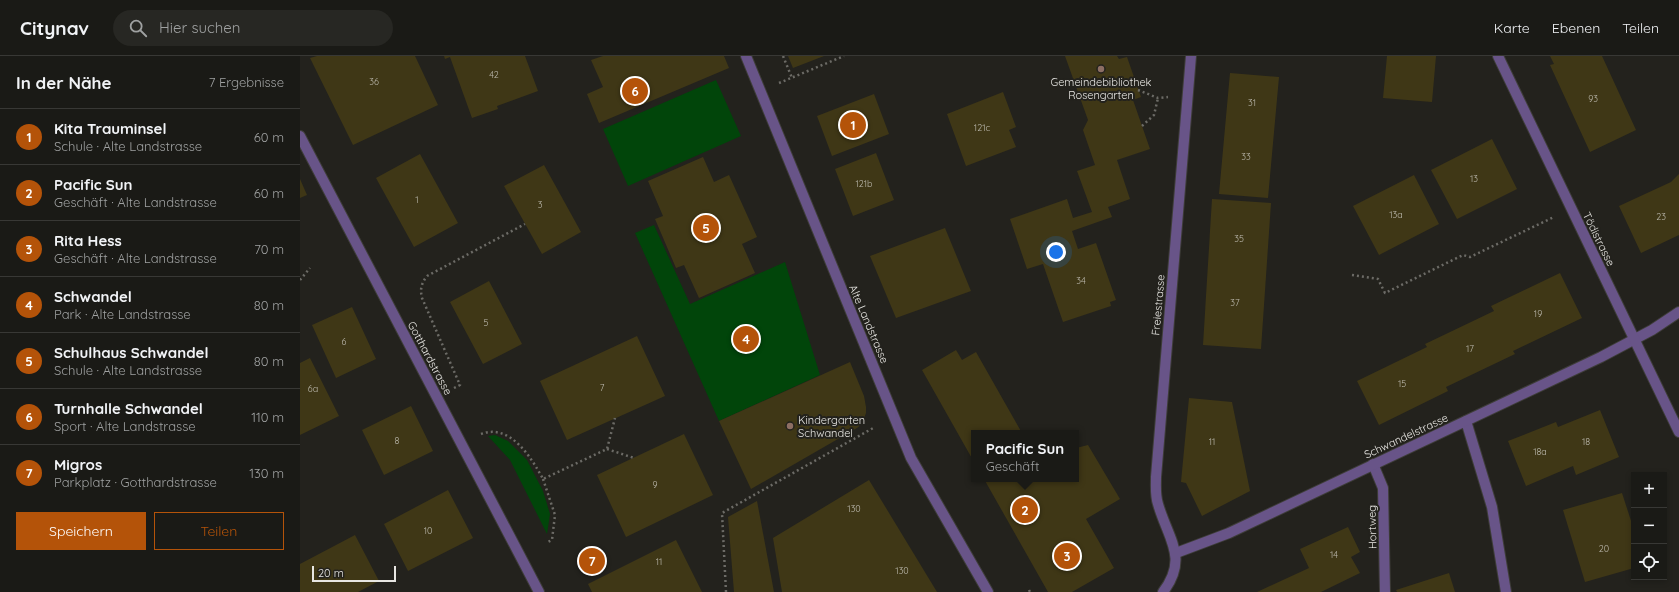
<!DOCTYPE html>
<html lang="de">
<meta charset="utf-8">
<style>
body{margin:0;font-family:Quicksand,sans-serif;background:#272723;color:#f1f3f6}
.controls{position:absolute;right:12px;bottom:12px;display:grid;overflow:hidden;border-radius:0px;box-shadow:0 2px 6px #0003}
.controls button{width:36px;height:36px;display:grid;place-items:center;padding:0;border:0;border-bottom:1px solid #383835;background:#1a1a16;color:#f1f3f6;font:20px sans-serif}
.scale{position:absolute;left:12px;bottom:10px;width:84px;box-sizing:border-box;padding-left:4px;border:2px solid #e7e6e2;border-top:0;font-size:11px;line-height:14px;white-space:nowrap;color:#e7e6e2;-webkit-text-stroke:3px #23221d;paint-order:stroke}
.you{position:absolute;left:756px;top:196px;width:14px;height:14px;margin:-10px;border:3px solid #fff;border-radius:50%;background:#1a73e8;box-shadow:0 0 0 6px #1a73e833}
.badge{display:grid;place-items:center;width:26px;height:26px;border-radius:50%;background:#b45309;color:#fff;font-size:13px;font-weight:700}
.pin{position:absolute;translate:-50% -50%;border:2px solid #fff;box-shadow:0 1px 4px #0006}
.popup{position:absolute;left:671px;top:374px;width:108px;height:52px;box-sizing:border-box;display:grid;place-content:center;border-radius:0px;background:#1a1a16;filter:drop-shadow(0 1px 3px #0005);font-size:13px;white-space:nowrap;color:#9fa1a1}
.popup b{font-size:15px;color:#f1f3f6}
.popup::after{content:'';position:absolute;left:50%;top:100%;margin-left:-8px;border:8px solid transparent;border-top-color:#1a1a16}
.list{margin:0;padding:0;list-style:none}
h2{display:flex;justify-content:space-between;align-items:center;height:52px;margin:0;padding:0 16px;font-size:17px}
h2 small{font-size:13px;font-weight:400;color:#9fa1a1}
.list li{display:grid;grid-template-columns:26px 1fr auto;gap:12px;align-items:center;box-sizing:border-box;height:56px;padding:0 16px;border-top:1px solid #383835}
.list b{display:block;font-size:15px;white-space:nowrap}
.list p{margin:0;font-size:13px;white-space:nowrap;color:#9fa1a1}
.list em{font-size:13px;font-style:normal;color:#9fa1a1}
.actions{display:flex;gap:8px;padding:12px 16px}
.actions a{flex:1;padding:9px 0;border:1px solid #b45309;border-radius:0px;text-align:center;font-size:14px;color:#b45309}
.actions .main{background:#b45309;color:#fff}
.icon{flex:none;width:22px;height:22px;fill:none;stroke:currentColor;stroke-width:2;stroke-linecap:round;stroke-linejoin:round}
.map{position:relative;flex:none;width:1379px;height:536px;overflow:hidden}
header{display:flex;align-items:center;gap:24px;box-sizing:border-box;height:56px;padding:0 20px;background:#1a1a16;border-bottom:1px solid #383835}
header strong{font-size:19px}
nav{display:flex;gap:22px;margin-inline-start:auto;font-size:14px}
.search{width:280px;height:36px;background:#272723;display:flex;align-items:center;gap:10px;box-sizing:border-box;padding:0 14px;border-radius:22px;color:#9fa1a1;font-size:15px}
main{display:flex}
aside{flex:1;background:#1a1a16}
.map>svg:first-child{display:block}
.green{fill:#01450a}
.building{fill:#3f3716}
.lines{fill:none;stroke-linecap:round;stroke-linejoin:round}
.service-casing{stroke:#3e3d39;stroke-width:12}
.minor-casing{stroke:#3e3d39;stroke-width:12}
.tertiary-casing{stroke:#3e3d39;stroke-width:12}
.path{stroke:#6c6b66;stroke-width:2.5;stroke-dasharray:2 3;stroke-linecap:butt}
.service{stroke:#685488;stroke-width:10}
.minor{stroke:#685488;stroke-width:10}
.tertiary{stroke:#685488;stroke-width:10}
.education-dot{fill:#8d6e63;stroke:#23221d;stroke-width:1.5}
.labels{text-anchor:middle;stroke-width:4;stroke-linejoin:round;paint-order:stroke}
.number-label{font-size:9px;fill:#bdbaaf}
.poi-label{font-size:11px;fill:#e7e6e2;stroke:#23221d}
.street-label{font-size:11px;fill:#e7e6e2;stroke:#23221d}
</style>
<header>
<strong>Citynav</strong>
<div class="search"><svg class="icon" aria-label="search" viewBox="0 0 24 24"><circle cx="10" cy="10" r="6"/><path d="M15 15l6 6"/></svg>Hier suchen</div>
<nav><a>Karte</a><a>Ebenen</a><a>Teilen</a></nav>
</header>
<main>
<aside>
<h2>In der Nähe<small>7 Ergebnisse</small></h2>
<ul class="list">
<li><span class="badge">1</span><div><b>Kita Trauminsel</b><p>Schule · Alte Landstrasse</p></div><em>60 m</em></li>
<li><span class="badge">2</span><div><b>Pacific Sun</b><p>Geschäft · Alte Landstrasse</p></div><em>60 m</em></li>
<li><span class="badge">3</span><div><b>Rita Hess</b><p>Geschäft · Alte Landstrasse</p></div><em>70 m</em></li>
<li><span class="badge">4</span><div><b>Schwandel</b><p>Park · Alte Landstrasse</p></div><em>80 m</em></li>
<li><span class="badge">5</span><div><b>Schulhaus Schwandel</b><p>Schule · Alte Landstrasse</p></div><em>80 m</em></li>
<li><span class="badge">6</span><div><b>Turnhalle Schwandel</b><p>Sport · Alte Landstrasse</p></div><em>110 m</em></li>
<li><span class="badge">7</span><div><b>Migros</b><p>Parkplatz · Gotthardstrasse</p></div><em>130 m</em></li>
</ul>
<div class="actions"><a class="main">Speichern</a><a>Teilen</a></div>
</aside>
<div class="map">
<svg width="1379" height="536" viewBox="0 0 1379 536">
<rect width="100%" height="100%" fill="#23221d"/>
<!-- green -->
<g class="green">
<polygon points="416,24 441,80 328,130 303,73"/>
<polygon points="354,169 390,248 485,206 520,319 419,365 335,177"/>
<polygon points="195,379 208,385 227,404 243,435 250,458 247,478 210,404 188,380"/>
</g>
<!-- building -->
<g class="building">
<polygon points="17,0 115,0 138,49 53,89 10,2"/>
<polygon points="144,0 225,0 238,35 197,50 198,53 172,62 150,1 145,3"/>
<polygon points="303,0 424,0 429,12 299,67 287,38 303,31 291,4"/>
<polygon points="488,0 524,0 493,12"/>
<polygon points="765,0 817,0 819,3 827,1 841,41 833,44 850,93 817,104 830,143 808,151 812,161 772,175 778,193 796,187 816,244 810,246 811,250 763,266 743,208 727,213 710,163 767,143 773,162 792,156 777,115 795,109 783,74 788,64"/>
<polygon points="1087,0 1136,0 1132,46 1083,42"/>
<polygon points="1250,0 1302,0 1336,74 1290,96 1250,9 1254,8"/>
<polygon points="930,17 979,21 968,142 919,138"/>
<polygon points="703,36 716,71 709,74 716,91 666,110 647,58"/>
<polygon points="574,38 589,78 532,100 517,60"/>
<polygon points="1192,83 1217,133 1157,163 1131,114"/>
<polygon points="576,97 594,144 553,160 535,113"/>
<polygon points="120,98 158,167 114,191 76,122"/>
<polygon points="403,101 414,126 429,119 457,181 442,188 455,217 399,242 384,209 376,212 355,163 363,160 348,125"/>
<polygon points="244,109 281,176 242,198 204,130"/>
<polygon points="1379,118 1379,179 1341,197 1319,150 1371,126"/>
<polygon points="1114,119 1139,168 1079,199 1053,150"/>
<polygon points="0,123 7,139 0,142"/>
<polygon points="912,143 971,147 961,293 903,289"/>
<polygon points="645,172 671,235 596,262 570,200"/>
<polygon points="1260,217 1282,262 1213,295 1215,298 1146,331 1148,335 1079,369 1057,325 1127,291 1125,288 1194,255 1191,250"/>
<polygon points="189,225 222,288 183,308 150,246"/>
<polygon points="52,251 76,303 36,322 12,269"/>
<polygon points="337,280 365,340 267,384 240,325"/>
<polygon points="656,294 662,304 676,296 722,377 674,377 674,406 622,314"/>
<polygon points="10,302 39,360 0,379 0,307"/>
<polygon points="550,306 564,340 566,351 566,357 562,368 557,372 451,433 419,365"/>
<polygon points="889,342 932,346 950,435 902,460 886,427 881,426"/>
<polygon points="111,350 133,395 84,419 62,374"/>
<polygon points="1300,354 1319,401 1276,419 1273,410 1226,430 1208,385 1256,366 1258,371"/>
<polygon points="384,378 413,439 326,481 297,419"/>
<polygon points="788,389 820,443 786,463 814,512 772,536 748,536 684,423 776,423 776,392"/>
<polygon points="569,424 637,536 482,536 473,482"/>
<polygon points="148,434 173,482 108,515 84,468"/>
<polygon points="1322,437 1334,474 1334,512 1285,526 1263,454"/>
<polygon points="457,445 474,536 434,536 428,461"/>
<polygon points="1048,471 1060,496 1051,501 1060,517 1021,536 957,536 1009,512 1000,493"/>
<polygon points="55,479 79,525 58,536 0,536 0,508"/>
<polygon points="376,484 402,536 292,536 288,528"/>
<polygon points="1149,517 1155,536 1097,536 1096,534"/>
</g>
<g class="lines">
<!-- service casing -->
<g class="service-casing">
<polyline id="service" points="1166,365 1192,451 1206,536"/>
</g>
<!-- minor casing -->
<g class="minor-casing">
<g id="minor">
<polyline points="1073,408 1083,432 1085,536"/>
<polyline points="876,497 929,477 1301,301 1352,274 1379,256"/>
<path d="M863 536C889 502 868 483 858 448 855 439 856 430 856 421L891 0"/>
</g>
</g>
<!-- tertiary casing -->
<g class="tertiary-casing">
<g id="tertiary">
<polyline points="446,0 611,402 688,536"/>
<polyline points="1198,0 1379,376"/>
<polyline points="0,80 239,536"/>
</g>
</g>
<!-- path -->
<g class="path">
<polyline points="483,0 492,22"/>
<polyline points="479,27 544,0"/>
<polyline points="838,34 858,42 868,41"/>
<polyline points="842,70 854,59 858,42"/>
<polyline points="1052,219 1078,223 1085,237 1163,199 1170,201 1254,161"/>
<polyline points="0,224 10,212"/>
<path d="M154 332 160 329 122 242C120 233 121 228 127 220L225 168"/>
<path d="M181 378C210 367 231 401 243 423L307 393 315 362"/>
<polyline points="307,393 334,402"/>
<polyline points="243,423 255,459 252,484 246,487"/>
<polyline points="729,534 730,536"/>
<polyline points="426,536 422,457 575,371"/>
</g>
<!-- service -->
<use href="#service" class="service"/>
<!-- minor -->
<use href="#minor" class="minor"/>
<!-- tertiary -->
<use href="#tertiary" class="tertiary"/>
</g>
<!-- markers -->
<g class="education-dot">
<circle cx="801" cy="13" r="4"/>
<circle cx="490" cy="370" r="4"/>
</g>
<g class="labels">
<!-- number labels -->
<g class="number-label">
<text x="194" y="22">42</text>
<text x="74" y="29">36</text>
<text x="1293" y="46">93</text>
<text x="952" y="50">31</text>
<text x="682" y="75">121c</text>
<text x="946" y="104">33</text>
<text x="1174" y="126">13</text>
<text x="564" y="131">121b</text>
<text x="117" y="147">1</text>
<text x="240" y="152">3</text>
<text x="1096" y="162">13a</text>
<text x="1361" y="164">23</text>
<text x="939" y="186">35</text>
<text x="781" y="228">34</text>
<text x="935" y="250">37</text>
<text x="1238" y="261">19</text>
<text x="186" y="270">5</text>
<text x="44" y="289">6</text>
<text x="1170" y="296">17</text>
<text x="1102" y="331">15</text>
<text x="302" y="335">7</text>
<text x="13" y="336">6a</text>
<text x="97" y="388">8</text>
<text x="912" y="389">11</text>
<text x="1286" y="389">18</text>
<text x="1240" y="399">18a</text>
<text x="355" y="432">9</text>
<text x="554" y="456">130</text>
<text x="128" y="478">10</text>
<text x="1304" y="496">20</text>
<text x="1034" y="502">14</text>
<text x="359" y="509">11</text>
<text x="602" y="518">130</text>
</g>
<!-- poi labels -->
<g class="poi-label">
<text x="801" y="30">Gemeindebibliothek<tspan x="801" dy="13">Rosengarten</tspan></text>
<text x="498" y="368" text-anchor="start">Kindergarten<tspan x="498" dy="13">Schwandel</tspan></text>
</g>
<!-- street labels -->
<g class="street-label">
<text transform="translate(1299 183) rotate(64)" y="4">Tödistrasse</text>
<text transform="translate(858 249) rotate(-85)" y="4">Freiestrasse</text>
<text transform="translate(569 268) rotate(67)" y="4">Alte Landstrasse</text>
<text transform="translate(130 302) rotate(62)" y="4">Gotthardstrasse</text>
<text transform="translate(1106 380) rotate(-25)" y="4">Schwandelstrasse</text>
<text transform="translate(1072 471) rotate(-91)" y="4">Hortweg</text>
</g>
</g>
</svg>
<div class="controls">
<button>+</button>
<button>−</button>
<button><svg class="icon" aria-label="locate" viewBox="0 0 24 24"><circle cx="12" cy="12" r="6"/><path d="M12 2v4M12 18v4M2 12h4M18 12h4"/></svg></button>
</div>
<div class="scale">20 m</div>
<div class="you"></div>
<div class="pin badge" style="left:553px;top:69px">1</div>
<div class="pin badge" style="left:725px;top:454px">2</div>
<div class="popup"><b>Pacific Sun</b>Geschäft</div>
<div class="pin badge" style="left:767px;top:500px">3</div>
<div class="pin badge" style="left:446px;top:283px">4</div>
<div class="pin badge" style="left:406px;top:172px">5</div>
<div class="pin badge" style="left:335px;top:35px">6</div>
<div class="pin badge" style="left:292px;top:505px">7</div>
</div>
</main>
